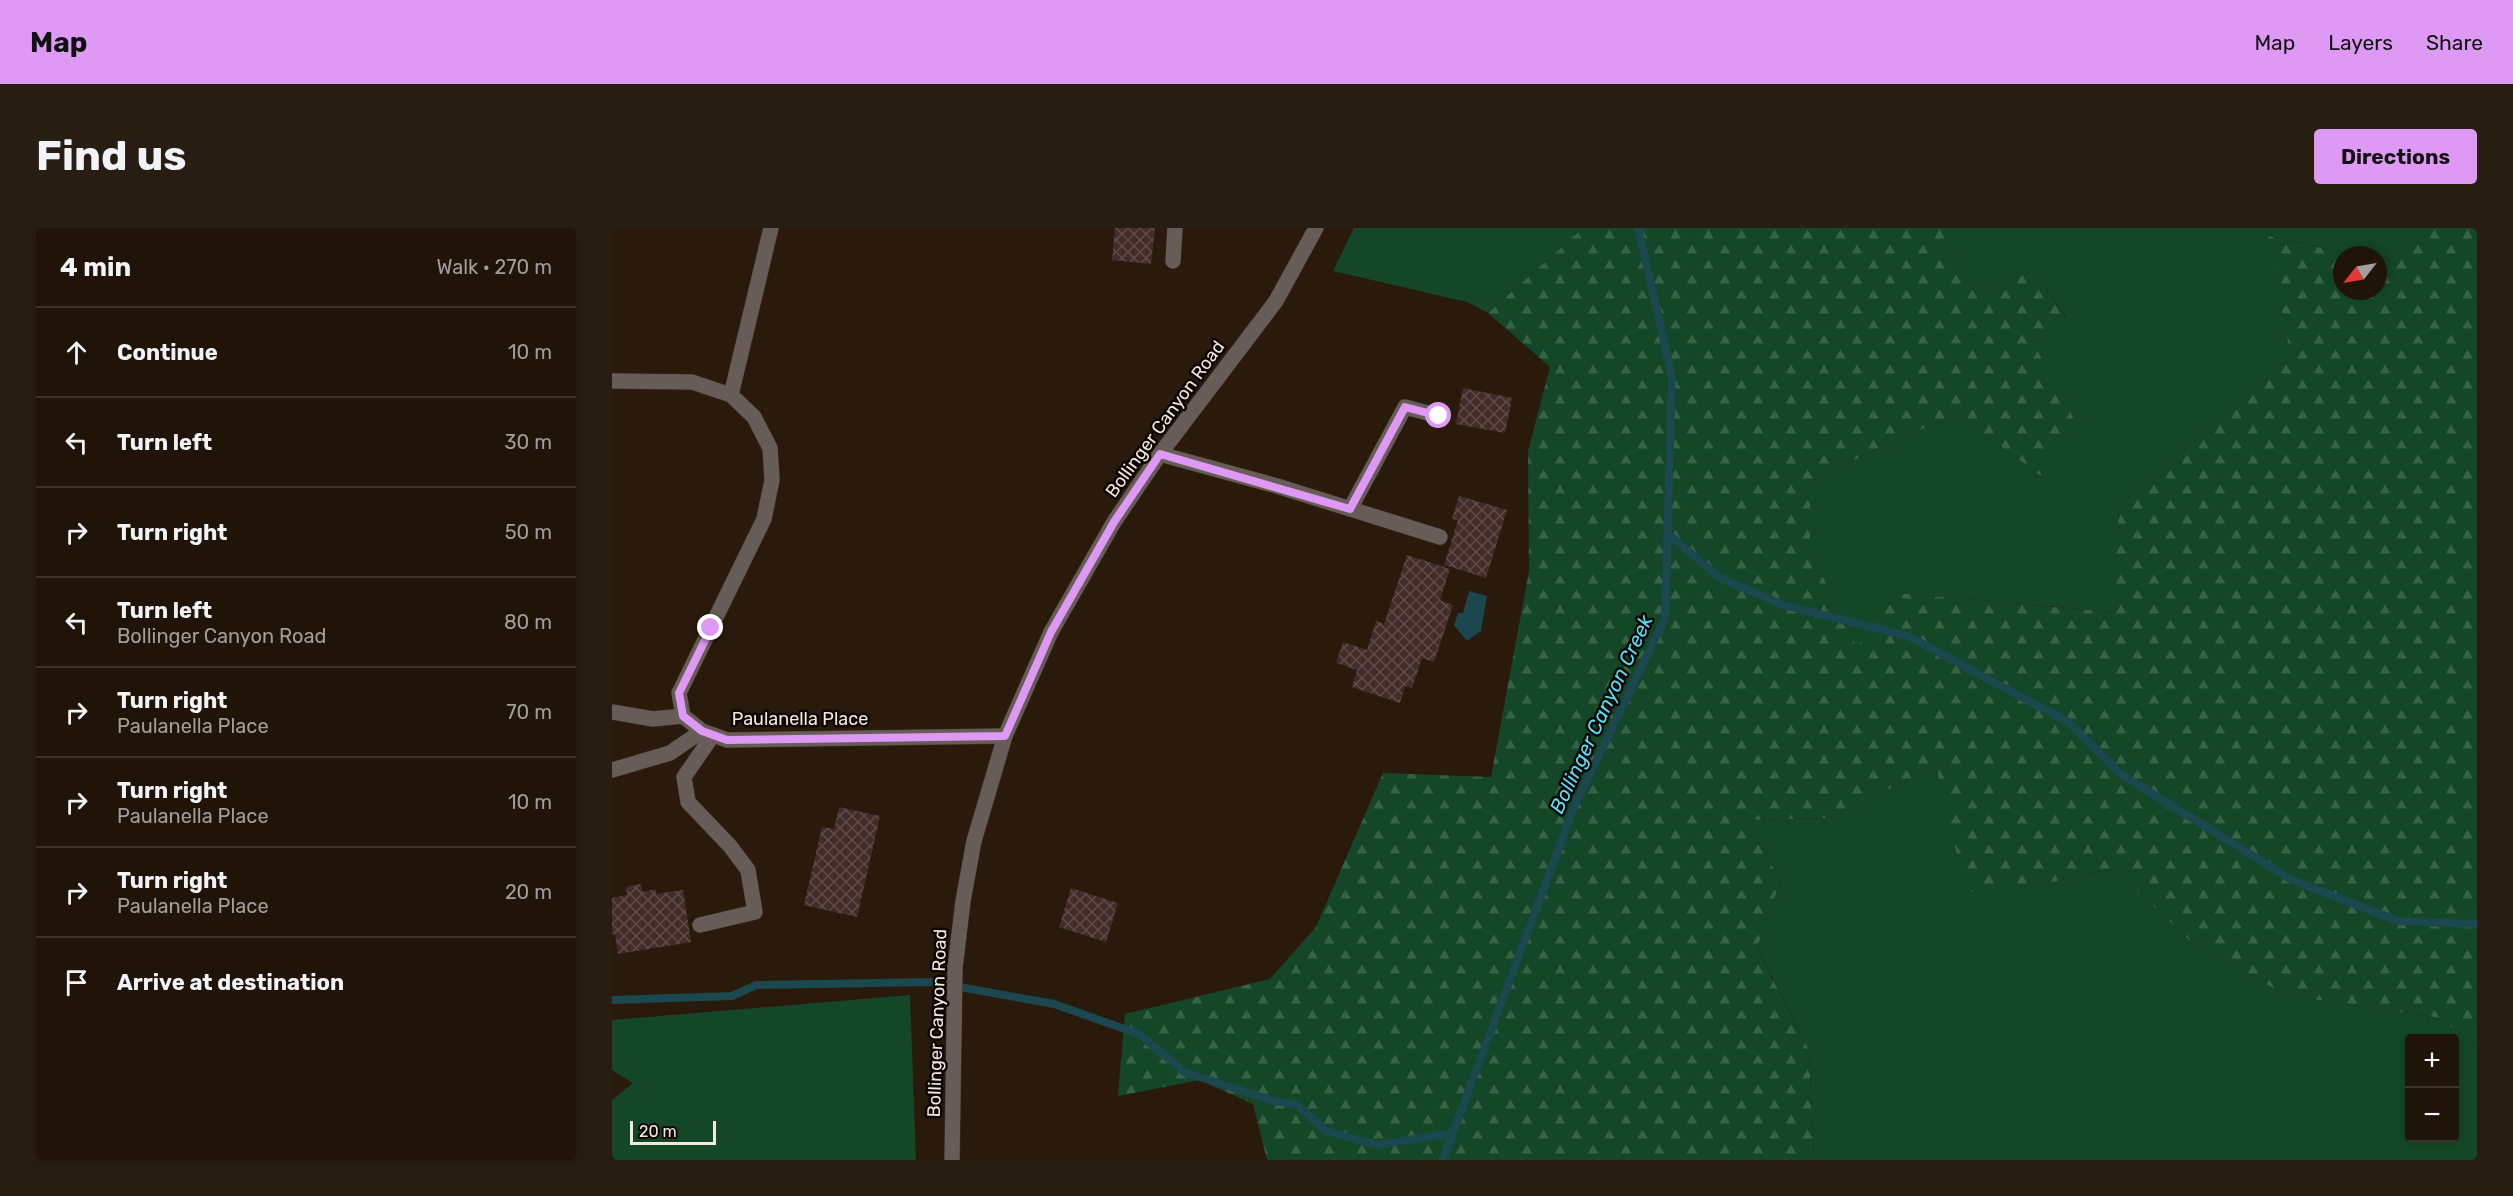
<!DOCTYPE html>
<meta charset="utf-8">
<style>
body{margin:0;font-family:Rubik,sans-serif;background:#281d12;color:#f1f3f6}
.controls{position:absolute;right:18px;bottom:18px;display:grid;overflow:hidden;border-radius:6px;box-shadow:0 3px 9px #0003}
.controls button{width:54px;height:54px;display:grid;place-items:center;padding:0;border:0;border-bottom:2px solid #3d332a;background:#201409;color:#f1f3f6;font:30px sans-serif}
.compass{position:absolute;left:1721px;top:18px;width:54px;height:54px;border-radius:50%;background:#201409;box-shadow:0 3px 9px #0003;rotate:239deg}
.scale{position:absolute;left:18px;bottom:15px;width:86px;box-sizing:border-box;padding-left:6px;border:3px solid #f3e8df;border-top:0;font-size:16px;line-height:21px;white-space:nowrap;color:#f3e8df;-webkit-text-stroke:4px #0d0603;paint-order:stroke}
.stop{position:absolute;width:18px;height:18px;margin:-14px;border:4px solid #dd99f4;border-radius:50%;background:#fff}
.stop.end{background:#dd99f4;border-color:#fff;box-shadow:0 2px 6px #0008}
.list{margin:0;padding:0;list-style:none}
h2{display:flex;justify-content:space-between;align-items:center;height:78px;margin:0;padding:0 24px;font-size:26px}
h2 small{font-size:20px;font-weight:400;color:#a29e9c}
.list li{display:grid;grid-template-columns:39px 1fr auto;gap:18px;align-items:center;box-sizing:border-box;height:90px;padding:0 24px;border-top:2px solid #3d332a}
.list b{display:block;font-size:22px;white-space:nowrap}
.list p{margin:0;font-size:20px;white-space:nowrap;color:#a29e9c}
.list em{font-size:20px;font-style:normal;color:#a29e9c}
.icon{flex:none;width:33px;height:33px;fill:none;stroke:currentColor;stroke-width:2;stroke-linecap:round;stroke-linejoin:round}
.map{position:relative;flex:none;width:1865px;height:932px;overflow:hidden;border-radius:6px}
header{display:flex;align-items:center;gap:36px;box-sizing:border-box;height:84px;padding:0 30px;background:#dd99f4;color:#111}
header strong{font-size:28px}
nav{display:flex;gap:33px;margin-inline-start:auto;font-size:21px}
.intro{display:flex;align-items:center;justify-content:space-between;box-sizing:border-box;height:144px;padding:0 36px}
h1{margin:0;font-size:42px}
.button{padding:15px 27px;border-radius:6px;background:#dd99f4;color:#111;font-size:21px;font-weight:700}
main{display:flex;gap:36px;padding:0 36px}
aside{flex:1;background:#201409;border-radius:6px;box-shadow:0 3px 9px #0003}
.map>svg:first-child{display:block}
.grass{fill:#134727;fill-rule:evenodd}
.forest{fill:url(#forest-firs)}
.water{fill:#1b474e}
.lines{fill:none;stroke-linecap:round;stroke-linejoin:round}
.stream{stroke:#1b474e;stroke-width:8}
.building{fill:url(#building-cross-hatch)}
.minor-casing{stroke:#46372a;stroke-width:16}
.minor{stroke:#675c58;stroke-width:15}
.route{stroke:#dd99f4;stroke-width:8}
.labels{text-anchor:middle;stroke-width:5;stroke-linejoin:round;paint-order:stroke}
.street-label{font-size:18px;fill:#f3e8df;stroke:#0d0603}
.water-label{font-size:20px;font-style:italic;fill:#57e2fa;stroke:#0d0603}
</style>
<header>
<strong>Map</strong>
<nav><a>Map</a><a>Layers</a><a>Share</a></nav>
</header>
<div class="intro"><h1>Find us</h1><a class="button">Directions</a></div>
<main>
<aside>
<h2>4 min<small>Walk · 270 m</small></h2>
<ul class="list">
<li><svg class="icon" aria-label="ahead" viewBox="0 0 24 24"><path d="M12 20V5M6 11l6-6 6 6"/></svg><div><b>Continue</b></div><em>10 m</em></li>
<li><svg class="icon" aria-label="left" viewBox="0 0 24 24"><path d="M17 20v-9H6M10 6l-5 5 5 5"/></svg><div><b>Turn left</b></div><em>30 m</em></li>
<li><svg class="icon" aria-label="right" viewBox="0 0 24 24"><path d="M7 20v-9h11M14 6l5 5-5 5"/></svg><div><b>Turn right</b></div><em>50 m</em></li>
<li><svg class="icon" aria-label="left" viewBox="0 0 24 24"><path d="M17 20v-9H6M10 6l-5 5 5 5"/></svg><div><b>Turn left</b><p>Bollinger Canyon Road</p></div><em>80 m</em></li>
<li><svg class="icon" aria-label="right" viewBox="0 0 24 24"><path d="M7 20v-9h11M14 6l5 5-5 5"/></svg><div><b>Turn right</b><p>Paulanella Place</p></div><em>70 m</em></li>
<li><svg class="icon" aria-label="right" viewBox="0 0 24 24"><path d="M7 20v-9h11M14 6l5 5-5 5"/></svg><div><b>Turn right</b><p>Paulanella Place</p></div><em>10 m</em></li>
<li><svg class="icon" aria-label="right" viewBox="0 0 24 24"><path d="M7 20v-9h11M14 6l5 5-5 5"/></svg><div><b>Turn right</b><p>Paulanella Place</p></div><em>20 m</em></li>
<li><svg class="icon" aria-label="arrive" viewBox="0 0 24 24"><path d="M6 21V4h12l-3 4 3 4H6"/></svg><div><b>Arrive at destination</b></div></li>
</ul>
</aside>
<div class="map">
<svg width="1865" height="932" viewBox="0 0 1865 932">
<defs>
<pattern id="forest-firs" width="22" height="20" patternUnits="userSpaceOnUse" patternTransform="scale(1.5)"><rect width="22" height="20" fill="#134727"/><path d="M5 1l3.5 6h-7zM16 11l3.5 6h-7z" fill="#366246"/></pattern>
<pattern id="building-cross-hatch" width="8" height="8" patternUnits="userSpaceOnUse" patternTransform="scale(1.5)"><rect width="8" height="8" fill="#432c29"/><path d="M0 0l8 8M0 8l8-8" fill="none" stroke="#5f4b48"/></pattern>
</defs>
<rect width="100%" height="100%" fill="#2a1a0c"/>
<!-- grass -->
<g class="grass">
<polygon points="742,0 971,0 876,85 855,74 721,43"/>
<polygon points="1350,0 1809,0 1775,34 1766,32 1766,27 1743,27 1657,8 1679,130 1507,278 1502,384 1285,365 1245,420 1198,322 1198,254 1283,212 1346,186 1429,247 1422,116 1454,88 1420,43 1363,65 1333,16"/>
<path d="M1324 538 1428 657 1501 640 1577 712 1673 767 1828 790 1865 819V932H1202L1197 822 1145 719 1169 652 1132 592 1216 590ZM1798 810H1842V910H1798Z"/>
<polygon points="298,767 304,932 0,932 0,872 21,855 0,842 0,792"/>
</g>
<!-- forest -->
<polygon class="forest" points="971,0 1350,0 1333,16 1363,65 1420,43 1454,89 1422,116 1461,189 1429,248 1346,186 1283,212 1198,254 1198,322 1245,419 1285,365 1501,384 1507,278 1679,130 1656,8 1743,27 1730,27 1730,63 1766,63 1766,32 1775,34 1809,0 1865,0 1865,819 1828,790 1673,767 1577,712 1501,640 1428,657 1354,664 1324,538 1216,590 1132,592 1169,652 1145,720 1197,822 1202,932 655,932 641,876 588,852 506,868 513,786 658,751 704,699 771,545 879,549 917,343 916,223 938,139 876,85"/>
<!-- water -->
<polygon class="water" points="857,363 875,368 869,403 855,413 842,397 846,385 851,385"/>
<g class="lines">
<!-- stream -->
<g class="stream">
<polyline points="1056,306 1108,350 1171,377 1296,408 1456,494 1510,547 1680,652 1786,693 1865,696"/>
<polyline points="0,772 120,768 144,757 319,754 442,776 527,806 572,844 662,873 684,876 714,903 765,917 840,905"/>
<polyline points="831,932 962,579 1053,390 1060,149 1026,0"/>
</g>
</g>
<!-- building -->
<g class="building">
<polygon points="503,0 543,0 539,36 500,32"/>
<polygon points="851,160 900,170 893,205 844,196"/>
<polygon points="847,268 895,282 874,350 832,337 846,292 840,291"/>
<polygon points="795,327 838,341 828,372 841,377 822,434 810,430 800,460 793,458 788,475 740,459 745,442 724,435 731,414 755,422 764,393 772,396"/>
<polygon points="227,579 268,588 245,689 192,677 210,599 222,601"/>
<polygon points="29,656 31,664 44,661 44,666 71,662 79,714 6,726 3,706 0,707 0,670 15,667 14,659"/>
<polygon points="459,660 506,675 494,714 447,699"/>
</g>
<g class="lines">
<!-- minor casing -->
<g class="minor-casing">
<g id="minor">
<polyline points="561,33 563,0"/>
<polyline points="0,153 80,154 119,167 142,189 158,220 160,252 152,291 67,465 71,488 90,503 115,512 393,508"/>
<polyline points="119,167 159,0"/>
<polyline points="548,226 665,258 828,309"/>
<polyline points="738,281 793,179 827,188"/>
<polyline points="0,484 41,491 71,488"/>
<polyline points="0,542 58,525 90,503"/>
<polyline points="88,697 143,684 136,642 118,618 76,574 72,549 101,507"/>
<polyline points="340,932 343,740 351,673 362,613 393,508 439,404 502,294 548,226 664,73 704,0"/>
</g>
</g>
<!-- minor -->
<use href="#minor" class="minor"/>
</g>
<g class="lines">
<!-- route -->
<polyline class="route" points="99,400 67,465 71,488 90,503 115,512 393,508 439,404 502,294 548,226 738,281 793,179 827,188"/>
</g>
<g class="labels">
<!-- street labels -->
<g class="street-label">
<text transform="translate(553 191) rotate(-54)" y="6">Bollinger Canyon Road</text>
<text x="188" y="497">Paulanella Place</text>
<text transform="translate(325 795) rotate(-88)" y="6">Bollinger Canyon Road</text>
</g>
<!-- water labels -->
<g class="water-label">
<text transform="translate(989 486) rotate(-65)" y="7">Bollinger Canyon Creek</text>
</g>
</g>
</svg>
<div class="controls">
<button>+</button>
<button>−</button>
</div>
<svg class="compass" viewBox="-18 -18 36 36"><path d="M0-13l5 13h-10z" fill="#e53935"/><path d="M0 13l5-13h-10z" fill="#a29e9c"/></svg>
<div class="scale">20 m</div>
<div class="stop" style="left:827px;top:188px"></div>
<div class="stop end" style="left:99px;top:400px"></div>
</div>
</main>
